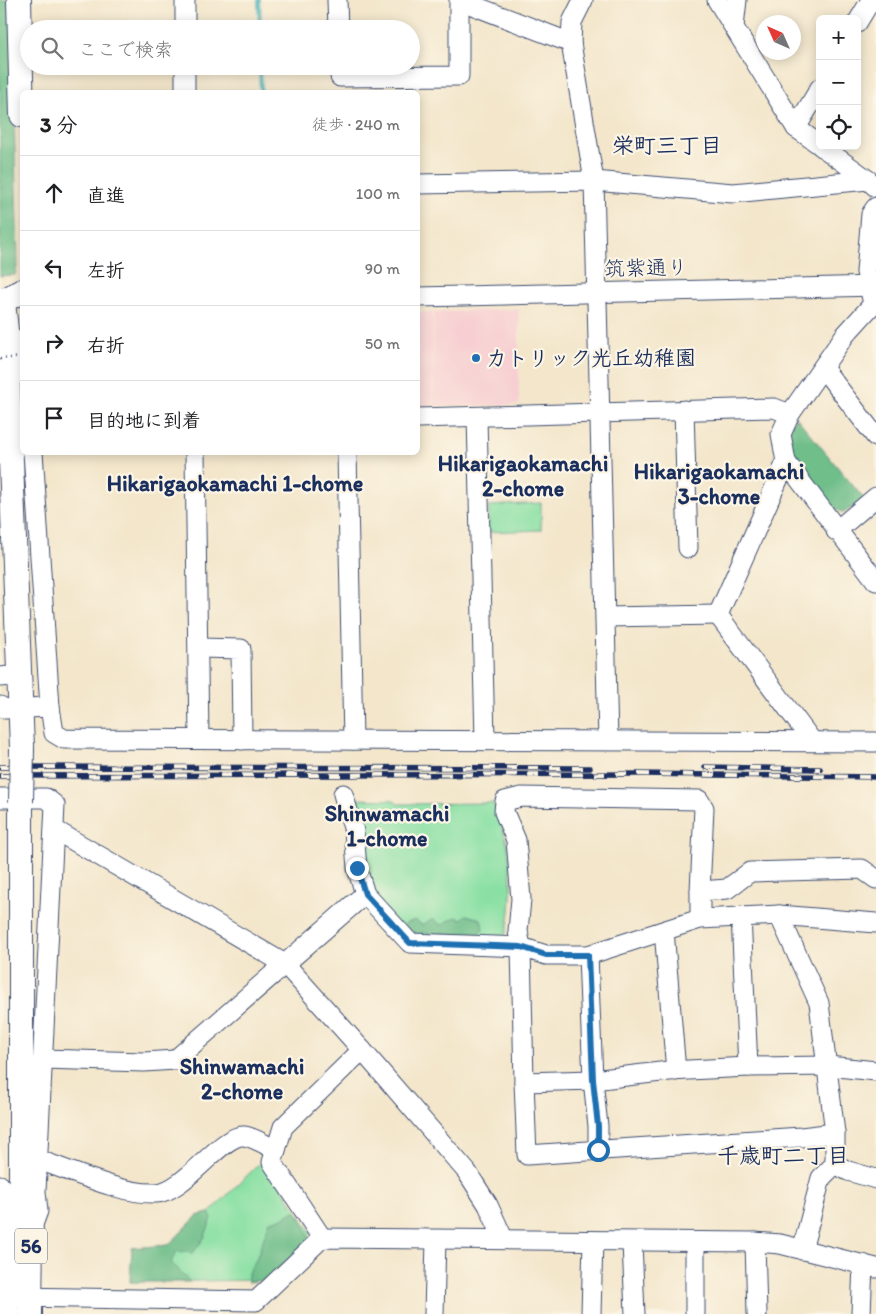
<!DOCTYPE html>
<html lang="ja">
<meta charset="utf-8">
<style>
body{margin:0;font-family:Itim,"Klee One",sans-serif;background:#f2f2f2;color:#202124}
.controls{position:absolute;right:15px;top:15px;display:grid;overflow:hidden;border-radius:8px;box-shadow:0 2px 12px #0003}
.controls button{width:45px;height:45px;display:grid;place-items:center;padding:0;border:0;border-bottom:1px solid #e0e0e0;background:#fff;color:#202124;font:25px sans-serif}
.compass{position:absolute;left:756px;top:15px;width:45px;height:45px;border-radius:50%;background:#fff;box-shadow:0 2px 12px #0003;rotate:315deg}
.stop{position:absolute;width:15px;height:15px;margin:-11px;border:4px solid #1f6fb2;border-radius:50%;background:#fff}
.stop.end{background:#1f6fb2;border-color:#fff;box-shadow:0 1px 5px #0008}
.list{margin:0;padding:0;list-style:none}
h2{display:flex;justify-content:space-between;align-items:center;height:65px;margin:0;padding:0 20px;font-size:21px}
h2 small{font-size:16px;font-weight:400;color:#757577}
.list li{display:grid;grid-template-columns:32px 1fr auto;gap:15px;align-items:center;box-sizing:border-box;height:75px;padding:0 20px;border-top:1px solid #e0e0e0}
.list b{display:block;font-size:19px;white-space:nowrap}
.list em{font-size:16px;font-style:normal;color:#757577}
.icon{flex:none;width:28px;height:28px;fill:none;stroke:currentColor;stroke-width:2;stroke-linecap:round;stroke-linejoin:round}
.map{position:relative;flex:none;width:876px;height:1314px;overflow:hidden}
.search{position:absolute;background:#fff;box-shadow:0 2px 12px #0003;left:20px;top:20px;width:400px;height:55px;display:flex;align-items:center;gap:12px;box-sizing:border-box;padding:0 18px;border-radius:28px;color:#757577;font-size:19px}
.panel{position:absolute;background:#fff;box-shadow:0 2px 12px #0003;left:20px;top:90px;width:400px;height:365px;border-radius:8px}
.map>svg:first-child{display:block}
.built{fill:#f7cfd2}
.green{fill:#8ae0a4;stroke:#528881}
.forest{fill:#6fbe8a;stroke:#457674}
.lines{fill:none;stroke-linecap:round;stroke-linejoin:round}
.stream{stroke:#3caeb5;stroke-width:4}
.minor-casing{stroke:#3b4a6e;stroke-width:21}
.major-casing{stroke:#3b4a6e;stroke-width:26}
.minor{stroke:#fff;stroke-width:19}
.major{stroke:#fff;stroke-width:24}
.rail-casing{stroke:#1b2f5e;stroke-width:5.5}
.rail{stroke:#fcf5e5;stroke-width:4;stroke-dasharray:11;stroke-linecap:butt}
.major-bridge-casing{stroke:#3b4a6e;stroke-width:26;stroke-linecap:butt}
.path-bridge{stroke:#3b4a6e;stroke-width:2.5;stroke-dasharray:1 4;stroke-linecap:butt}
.major-bridge{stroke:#fff;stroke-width:24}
.route{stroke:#1f6fb2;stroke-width:6}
.poi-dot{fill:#1f6fb2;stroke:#fcf5e5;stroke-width:2}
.labels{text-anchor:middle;stroke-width:4.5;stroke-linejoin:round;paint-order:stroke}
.shield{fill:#fcf5e5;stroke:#5e6a86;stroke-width:1}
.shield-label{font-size:20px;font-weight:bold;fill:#1b2f5e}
.street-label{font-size:21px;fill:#1b2f5e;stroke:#fcf5e5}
.poi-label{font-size:21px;font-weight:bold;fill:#1b2f5e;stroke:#fcf5e5;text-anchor:start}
.neighbourhood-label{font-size:22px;font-weight:bold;fill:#1b2f5e;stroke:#fcf5e5}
</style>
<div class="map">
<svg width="876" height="1314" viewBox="0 0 876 1314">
<rect width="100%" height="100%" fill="#fcf5e5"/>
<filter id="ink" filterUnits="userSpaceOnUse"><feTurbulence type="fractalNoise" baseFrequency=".02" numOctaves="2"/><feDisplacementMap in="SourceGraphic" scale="10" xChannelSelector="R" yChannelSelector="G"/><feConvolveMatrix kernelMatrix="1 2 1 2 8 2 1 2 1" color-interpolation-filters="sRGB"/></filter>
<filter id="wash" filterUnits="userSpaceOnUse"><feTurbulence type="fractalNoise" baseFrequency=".0096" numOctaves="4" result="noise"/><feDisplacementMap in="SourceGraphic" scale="20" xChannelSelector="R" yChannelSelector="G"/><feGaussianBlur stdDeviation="1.12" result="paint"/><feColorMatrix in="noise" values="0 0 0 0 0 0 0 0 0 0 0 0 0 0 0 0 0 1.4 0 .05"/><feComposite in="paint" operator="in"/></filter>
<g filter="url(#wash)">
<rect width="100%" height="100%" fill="#f3e6cb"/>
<!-- built -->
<g class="built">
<polygon points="519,309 519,405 434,406 434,312"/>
<polygon points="418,312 433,312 433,405 418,406"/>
</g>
<!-- green -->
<g class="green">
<polygon points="541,503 541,530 488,532 489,506"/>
<path d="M349 799 394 800 397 804 493 803C498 816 503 830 507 843 512 866 514 919 503 940L413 939 373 898Z"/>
<polygon points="263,1160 312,1233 265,1280 130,1282 132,1248 169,1245 197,1216 209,1213"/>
</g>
<!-- forest -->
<g class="forest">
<polygon points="0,0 11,0 18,263 15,275 0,276"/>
<polygon points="796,417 864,499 844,513 820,502 789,461 785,436"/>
<polygon points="466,915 481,919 483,929 476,936 468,937 464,933 461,938 447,937 443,932 436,936 422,932 414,936 404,924 415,920 422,925 433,919 441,925 456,917 462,919"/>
<polygon points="296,1210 311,1239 266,1280 248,1282 248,1273 256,1260 270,1221 283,1218"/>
<polygon points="209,1213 212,1218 204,1238 193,1253 177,1251 171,1262 190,1282 130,1282 132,1248 169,1245 197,1216"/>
</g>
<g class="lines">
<!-- stream -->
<g class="stream">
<polyline points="259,0 260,29"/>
<polyline points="260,66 261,92"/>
</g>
</g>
</g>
<g filter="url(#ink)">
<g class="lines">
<!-- minor casing -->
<g class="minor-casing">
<g id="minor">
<polyline points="185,0 185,29"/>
<polyline points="337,0 338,29"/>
<polyline points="583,0 572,22 571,43 594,181 608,740"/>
<polyline points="717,0 796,128 820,145"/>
<polyline points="857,23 871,0"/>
<polyline points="734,26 737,0"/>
<polyline points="185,66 185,92"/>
<polyline points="340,77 459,76 459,0 571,43"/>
<polyline points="796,128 820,88"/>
<polyline points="821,146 868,180"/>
<polyline points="418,184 594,181 733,193 868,180 876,187"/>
<polyline points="876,207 871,214 866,272 873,304 845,335 790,414 781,434 786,462 876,581"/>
<polyline points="418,297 876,286"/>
<polyline points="9,334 16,341 22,374"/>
<polyline points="823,368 876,437"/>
<polyline points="684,410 688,548"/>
<polyline points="477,417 485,739"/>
<polyline points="418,418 774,408 790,414"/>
<polyline points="33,452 50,707 54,733 64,739 876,742"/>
<polyline points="195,452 199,739"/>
<polyline points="347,452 353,740"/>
<polyline points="786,462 718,615 812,741"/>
<polyline points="836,531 876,497"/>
<polyline points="606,617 718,615"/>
<polyline points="199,648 241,649 242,740"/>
<polyline points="0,677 20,675"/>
<polyline points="0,706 5,709 50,707"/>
<polyline points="343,794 354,831 357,868 365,894 410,943 521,947 546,955 588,955 700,919 779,915 876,923"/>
<polyline points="0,798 46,798 55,805 36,1192 38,1211 31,1230"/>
<polyline points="55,830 285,964 362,1050 467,1172 488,1205 503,1238"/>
<polyline points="779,915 819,1003 835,1133 835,1164 821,1178 802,1250"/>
<polyline points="741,916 748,1067"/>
<polyline points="700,919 700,891 727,889 750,872 862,869 876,879"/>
<polyline points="664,931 676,1071"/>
<polyline points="588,955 593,1080 598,1126 598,1149"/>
<polyline points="43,1059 144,1062 175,1060 365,894"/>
<polyline points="524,1082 521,947 518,931 521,899 516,840 504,812 505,801 521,797 699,800 704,808 700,891"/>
<polyline points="835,1133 801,1137 527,1155 524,1082 593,1080 669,1071 748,1067 828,1066 876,1071"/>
<polyline points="276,1150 272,1162 322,1238"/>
<path d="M39 1160C71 1171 124 1195 156 1193 185 1192 221 1134 244 1136 254 1137 267 1146 276 1150L283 1127 362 1050"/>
<polyline points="835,1164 848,1171 876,1179"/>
<polyline points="0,1185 4,1255"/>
<polyline points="632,1242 635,1314"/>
<polyline points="755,1242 757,1314"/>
<polyline points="695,1243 695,1314"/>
<polyline points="16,1297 256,1301 322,1238 755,1242 780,1244 876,1268"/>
<polyline points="434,1314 436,1240"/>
<polyline points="591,1314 593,1241"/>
<polyline points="861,1314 863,1264"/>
</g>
</g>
<!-- major casing -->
<g class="major-casing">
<g id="major">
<polyline points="19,0 22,115"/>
<polyline points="0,299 3,301 6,330 22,748"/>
<polyline points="3,301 22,291"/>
<polyline points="24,1201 31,1230 30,1314"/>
<polyline points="6,1314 6,1296 21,1179 21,802"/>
</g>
</g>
<!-- minor -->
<use href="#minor" class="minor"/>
<!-- major -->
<use href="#major" class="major"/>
<!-- rail casing -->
<g class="rail-casing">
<g id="rail">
<polyline points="0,767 590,768"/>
<polyline points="705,767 820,769"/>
<polyline points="0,776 639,774 876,777"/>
</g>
</g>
<!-- rail -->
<use href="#rail" class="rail"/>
<!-- major-bridge casing -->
<g class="major-bridge-casing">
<polyline id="major-bridge" points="21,802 22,748"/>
</g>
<!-- path-bridge -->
<polyline class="path-bridge" points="0,359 22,357"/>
<!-- major-bridge -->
<use href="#major-bridge" class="major-bridge"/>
</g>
</g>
<g class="lines" filter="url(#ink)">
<!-- route -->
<polyline class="route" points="357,868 365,894 410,943 521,947 546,955 588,955 593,1080 598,1126 598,1150"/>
</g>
<!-- markers -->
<circle class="poi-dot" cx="476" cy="358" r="5"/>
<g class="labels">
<!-- shield labels -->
<rect class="shield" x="15" y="1228.5" width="32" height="35" rx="4"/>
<g class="shield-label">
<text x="31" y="1253">56</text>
</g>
<!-- street labels -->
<g class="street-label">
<text transform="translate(646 268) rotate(-1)" y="7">筑紫通り</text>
</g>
<!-- poi labels -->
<g class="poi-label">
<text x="486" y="365">カトリック光丘幼稚園</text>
</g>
<!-- neighbourhood labels -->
<g class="neighbourhood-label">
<text x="667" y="153">栄町三丁目</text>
<text x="523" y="471">Hikarigaokamachi<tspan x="523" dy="25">2-chome</tspan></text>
<text x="719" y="479">Hikarigaokamachi<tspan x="719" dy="25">3-chome</tspan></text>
<text x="235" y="491">Hikarigaokamachi 1-chome</text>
<text x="387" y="821">Shinwamachi<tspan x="387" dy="25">1-chome</tspan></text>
<text x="242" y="1074">Shinwamachi<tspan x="242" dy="25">2-chome</tspan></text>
<text x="783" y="1163">千歳町二丁目</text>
</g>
</g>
</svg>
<div class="controls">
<button>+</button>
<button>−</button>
<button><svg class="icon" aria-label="locate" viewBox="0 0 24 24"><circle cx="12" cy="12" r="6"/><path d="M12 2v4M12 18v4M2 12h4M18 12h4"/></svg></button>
</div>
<svg class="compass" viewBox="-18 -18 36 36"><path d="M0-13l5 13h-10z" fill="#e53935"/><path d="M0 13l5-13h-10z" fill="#757577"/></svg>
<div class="stop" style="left:598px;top:1150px"></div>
<div class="stop end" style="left:357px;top:868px"></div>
<div class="search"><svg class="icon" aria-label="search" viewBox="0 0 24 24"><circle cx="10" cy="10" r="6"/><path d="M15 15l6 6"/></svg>ここで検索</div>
<section class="panel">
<h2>3 分<small>徒歩 · 240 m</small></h2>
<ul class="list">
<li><svg class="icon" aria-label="ahead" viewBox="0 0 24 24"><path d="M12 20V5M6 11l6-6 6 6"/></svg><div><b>直進</b></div><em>100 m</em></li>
<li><svg class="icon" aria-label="left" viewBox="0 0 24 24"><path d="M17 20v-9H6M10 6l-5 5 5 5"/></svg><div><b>左折</b></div><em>90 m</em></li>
<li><svg class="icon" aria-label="right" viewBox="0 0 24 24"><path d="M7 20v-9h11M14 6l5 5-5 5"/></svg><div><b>右折</b></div><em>50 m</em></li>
<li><svg class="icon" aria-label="arrive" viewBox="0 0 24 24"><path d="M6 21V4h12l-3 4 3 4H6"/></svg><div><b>目的地に到着</b></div></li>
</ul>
</section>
</div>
